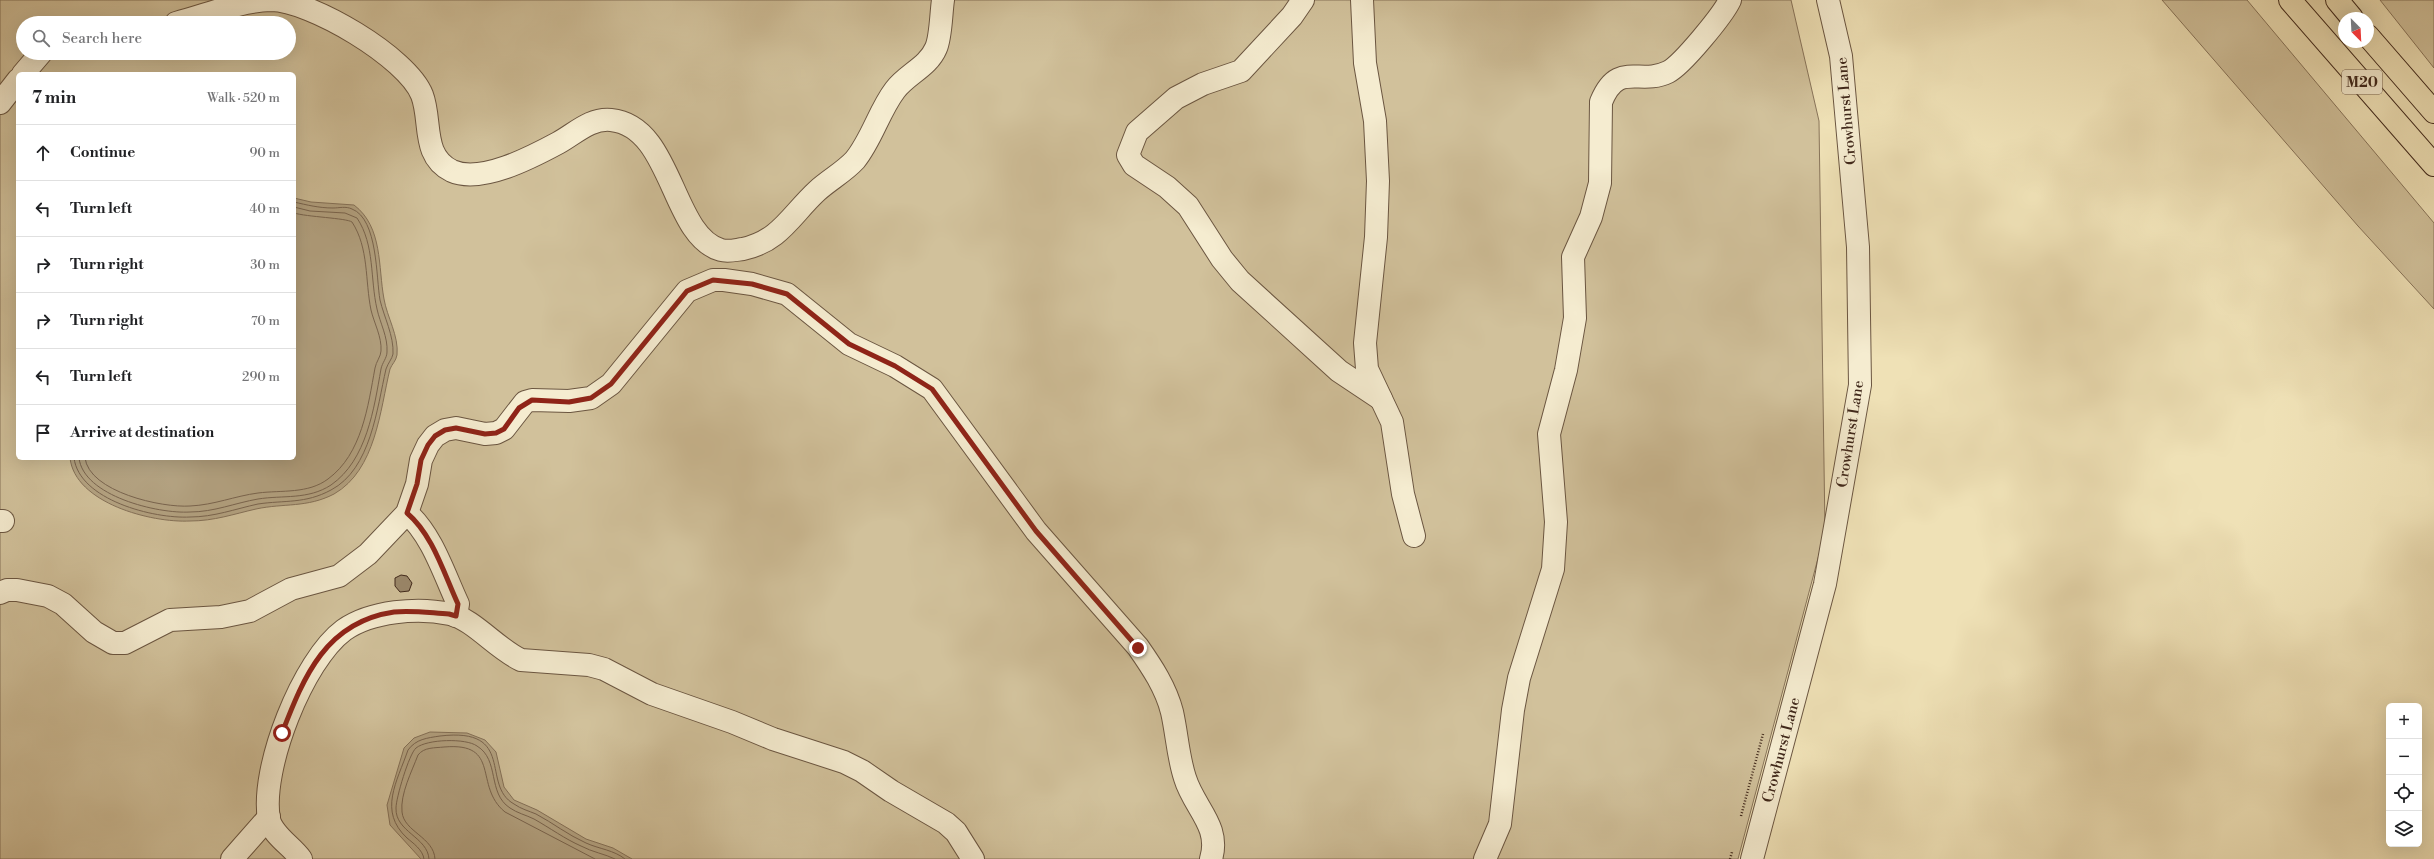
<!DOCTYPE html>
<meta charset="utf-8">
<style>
body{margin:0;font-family:"Libre Bodoni",serif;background:#f2f2f2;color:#202124}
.controls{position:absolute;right:12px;bottom:12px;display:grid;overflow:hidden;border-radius:6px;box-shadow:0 4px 16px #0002}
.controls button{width:36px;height:36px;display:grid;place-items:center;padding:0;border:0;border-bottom:1px solid #e0e0e0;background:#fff;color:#202124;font:20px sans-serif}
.compass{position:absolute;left:2338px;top:12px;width:36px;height:36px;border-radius:50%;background:#fff;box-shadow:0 4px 16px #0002;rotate:156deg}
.stop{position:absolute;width:12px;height:12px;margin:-9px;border:3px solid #8f2418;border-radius:50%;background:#fff}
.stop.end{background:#8f2418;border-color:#fff;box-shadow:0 1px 4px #0008}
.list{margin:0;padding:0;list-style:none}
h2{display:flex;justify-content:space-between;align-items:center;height:52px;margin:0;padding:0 16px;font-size:17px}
h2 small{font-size:13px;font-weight:400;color:#757577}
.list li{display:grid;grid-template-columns:26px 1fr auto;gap:12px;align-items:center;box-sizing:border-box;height:56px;padding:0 16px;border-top:1px solid #e0e0e0}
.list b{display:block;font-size:15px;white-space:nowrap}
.list em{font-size:13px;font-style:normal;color:#757577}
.icon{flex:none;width:22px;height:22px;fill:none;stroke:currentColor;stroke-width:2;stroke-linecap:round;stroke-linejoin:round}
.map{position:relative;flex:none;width:2434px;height:859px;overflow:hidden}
.search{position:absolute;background:#fff;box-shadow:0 4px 16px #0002;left:16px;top:16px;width:280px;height:44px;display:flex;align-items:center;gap:10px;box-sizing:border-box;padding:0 14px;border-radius:22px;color:#757577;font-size:15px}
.panel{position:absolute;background:#fff;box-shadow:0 4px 16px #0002;left:16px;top:72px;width:280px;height:388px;border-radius:6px}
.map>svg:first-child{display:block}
.green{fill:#d1c19b;stroke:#88745a;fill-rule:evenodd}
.water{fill:#b3a281;stroke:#857158}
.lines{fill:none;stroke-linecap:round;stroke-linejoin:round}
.shore{stroke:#79644e;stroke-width:1}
.building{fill:#9b886b;stroke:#3f271a}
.minor-casing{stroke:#6b5641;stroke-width:24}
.highway-casing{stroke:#3f271a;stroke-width:24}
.path{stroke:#3f271a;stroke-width:2.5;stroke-dasharray:1 2;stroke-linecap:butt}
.minor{stroke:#f5ecd0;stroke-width:22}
.highway{stroke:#efe1b6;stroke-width:22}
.route{stroke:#8f2418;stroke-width:5}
.labels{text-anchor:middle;stroke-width:3;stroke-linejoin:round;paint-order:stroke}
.shield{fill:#f5ecd0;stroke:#766251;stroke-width:1}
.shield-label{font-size:14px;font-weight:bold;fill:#3f271a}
.street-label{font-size:15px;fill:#3f271a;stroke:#f5ecd0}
</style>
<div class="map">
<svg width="2434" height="859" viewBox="0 0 2434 859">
<rect width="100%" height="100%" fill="#efe1b6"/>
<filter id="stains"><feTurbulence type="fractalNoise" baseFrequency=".005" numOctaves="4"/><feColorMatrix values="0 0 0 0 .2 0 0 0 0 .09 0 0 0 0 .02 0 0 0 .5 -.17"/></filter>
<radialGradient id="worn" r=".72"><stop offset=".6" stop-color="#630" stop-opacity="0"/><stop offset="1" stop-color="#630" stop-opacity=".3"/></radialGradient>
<!-- green -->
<g class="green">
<path d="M0 0H1791L1819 121 1825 532 1738 859H0ZM23 23H289V53H23ZM18 74H294V458H18Z"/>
<polygon points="2162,0 2247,0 2434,223 2434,309 2358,226"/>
<polygon points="2380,0 2434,0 2434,68"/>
</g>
<!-- water -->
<g class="water">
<path d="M294 198 311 202 354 205C383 227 378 267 384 299 387 317 399 336 397 355 396 361 392 364 390 369 380 410 376 470 334 494 307 508 284 503 256 509 234 514 214 521 190 521 151 523 75 503 70 458H294Z"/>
<polygon points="430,732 467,733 485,740 496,752 504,787 514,800 537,810 586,839 613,848 632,859 421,859 390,825 387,805 404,748 414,738"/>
</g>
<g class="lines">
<!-- shore -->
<g class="shore">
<path d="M74 458C79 500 154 519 190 517 214 517 235 509 258 504 285 500 305 504 331 490 371 469 377 408 386 369 388 363 392 359 393 354 394 336 384 317 380 300 376 278 378 219 352 209 346 206 339 208 333 208 319 208 307 205 294 202"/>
<path d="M79 458C83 496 158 514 190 512 214 512 235 503 258 499 283 495 308 500 331 485 367 460 374 408 381 369 382 363 387 358 387 352 388 337 380 323 377 309 370 279 375 245 357 218L345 213 310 211 294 207"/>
<path d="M85 458C89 492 162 508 190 506 214 505 235 496 258 493 282 490 308 494 328 479 362 454 368 406 375 368 376 362 381 356 381 351 382 337 374 323 371 310 365 281 369 248 352 222 346 218 307 217 294 213"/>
<path d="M424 859C423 850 413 843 407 838 378 811 397 782 408 750 416 739 427 738 440 736 517 727 480 785 514 804 521 809 529 811 536 814 553 823 568 835 586 843 599 849 614 850 625 859"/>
<path d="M429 859C428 837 395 832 396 808 396 798 409 754 416 748 427 739 466 738 477 746 500 760 487 793 510 808 517 813 526 815 534 819 550 828 565 839 581 846 592 852 605 854 615 859"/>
<path d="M435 859C434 837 404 832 402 812 400 794 412 771 418 755 424 747 435 748 444 747 502 742 473 786 505 812L595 859"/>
</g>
</g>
<!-- building -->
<polygon class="building" points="401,575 407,576 412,583 409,591 400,592 395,586 395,578"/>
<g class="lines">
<!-- minor casing -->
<g class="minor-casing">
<g id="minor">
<polyline points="1303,0 1292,16 1241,71 1203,84 1176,98 1137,132 1128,155 1134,165 1167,187 1188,206 1222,259 1240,281 1339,371 1381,399"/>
<polyline points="1362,0 1365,63 1375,121 1378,181 1376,237 1365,343 1367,369 1392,422 1403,494 1414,536"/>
<path d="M176 23C207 15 239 1 271 0 310 0 407 57 422 95 432 121 421 156 452 171 481 184 532 157 558 143 576 133 590 118 611 120 673 126 671 236 721 250 728 252 735 250 743 249 780 241 791 215 817 191 829 180 844 172 855 160 872 139 879 111 895 90 907 74 928 67 936 48 941 37 941 13 943 0"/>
<polyline points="23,74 41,53"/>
<polyline points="0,103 18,80"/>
<path d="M407 513C432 535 444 574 458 604L456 616"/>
<polyline points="0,521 3,521"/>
<path d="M0 593 7 590H17L48 596 63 604 94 632 113 643H125L170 620 221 617 250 611 291 589 339 576 368 554 407 513 417 484 421 460 428 445 435 436 445 430 456 428 485 434 496 433 504 429 525 402 532 400 569 401 591 398 611 384 687 291 713 280H724L752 284 787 294 849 344 895 366 932 389 1036 531 1138 647C1152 667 1166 688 1172 712 1177 734 1178 757 1185 778 1194 808 1221 826 1211 859"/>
<polyline points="232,859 269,817"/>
<path d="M301 859C292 846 272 835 269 819 260 769 303 660 344 630 371 611 418 607 450 614 473 619 497 649 521 660L589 665 604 669 652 694 732 722 773 739 844 762 862 771 891 791 946 823 956 832 973 859"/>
<path d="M1485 859 1500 824 1513 710 1519 678 1553 569 1556 522 1549 434 1566 370 1575 318 1573 257 1591 217 1600 183 1601 102C1618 60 1639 86 1668 72 1682 65 1723 15 1730 0"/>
<polyline points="1752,859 1825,584 1860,385 1858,247 1841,56 1828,0"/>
</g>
</g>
<!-- highway casing -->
<g class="highway-casing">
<g id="highway">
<polyline points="2290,0 2434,165"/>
<polyline points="2337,0 2352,18"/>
<polyline points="2368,36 2434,112"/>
</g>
</g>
<!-- path -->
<g class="path">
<polyline points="1741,816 1763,734"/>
<polyline points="1730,859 1732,852"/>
</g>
<!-- minor -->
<use href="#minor" class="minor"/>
<!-- highway -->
<use href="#highway" class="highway"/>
</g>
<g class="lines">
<!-- route -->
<path class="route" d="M282 733C304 676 326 622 394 612 412 610 431 613 449 614L456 616 458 604C444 574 433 535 407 513L417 484 421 460 428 445 435 436 445 430 456 428 485 434 496 433 504 429 519 408 532 400 569 402 591 398 611 384 687 291 713 280 752 284 787 294 849 344 895 366 932 389 1036 531 1138 648"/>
</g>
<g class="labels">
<!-- shield labels -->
<rect class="shield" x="2342" y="70" width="40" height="24" rx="3"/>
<g class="shield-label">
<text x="2362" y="87">M20</text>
</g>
<!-- street labels -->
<g class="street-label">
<text transform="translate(1846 111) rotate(-95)" y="5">Crowhurst Lane</text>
<text transform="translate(1850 434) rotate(-81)" y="5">Crowhurst Lane</text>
<text transform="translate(1781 750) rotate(-75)" y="5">Crowhurst Lane</text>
</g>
</g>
<rect width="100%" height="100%" filter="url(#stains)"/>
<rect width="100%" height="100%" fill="url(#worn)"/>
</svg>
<div class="controls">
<button>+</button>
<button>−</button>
<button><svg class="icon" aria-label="locate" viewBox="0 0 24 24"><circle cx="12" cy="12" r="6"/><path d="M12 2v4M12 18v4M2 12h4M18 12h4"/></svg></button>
<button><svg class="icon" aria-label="layers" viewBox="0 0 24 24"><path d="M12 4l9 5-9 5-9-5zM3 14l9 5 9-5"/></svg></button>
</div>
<svg class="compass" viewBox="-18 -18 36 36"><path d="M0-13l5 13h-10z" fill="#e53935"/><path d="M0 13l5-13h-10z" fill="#757577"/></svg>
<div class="stop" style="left:282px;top:733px"></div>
<div class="stop end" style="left:1138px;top:648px"></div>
<div class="search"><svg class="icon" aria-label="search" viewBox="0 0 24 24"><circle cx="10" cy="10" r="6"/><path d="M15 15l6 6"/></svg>Search here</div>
<section class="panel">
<h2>7 min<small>Walk · 520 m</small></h2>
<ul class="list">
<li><svg class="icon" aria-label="ahead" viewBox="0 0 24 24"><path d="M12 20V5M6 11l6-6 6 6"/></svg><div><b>Continue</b></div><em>90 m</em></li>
<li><svg class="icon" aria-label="left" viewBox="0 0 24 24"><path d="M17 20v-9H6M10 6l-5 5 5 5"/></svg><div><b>Turn left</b></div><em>40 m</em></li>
<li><svg class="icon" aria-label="right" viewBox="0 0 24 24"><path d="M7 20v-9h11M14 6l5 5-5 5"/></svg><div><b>Turn right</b></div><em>30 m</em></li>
<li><svg class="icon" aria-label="right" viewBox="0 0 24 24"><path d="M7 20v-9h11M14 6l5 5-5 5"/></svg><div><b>Turn right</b></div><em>70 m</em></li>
<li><svg class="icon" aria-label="left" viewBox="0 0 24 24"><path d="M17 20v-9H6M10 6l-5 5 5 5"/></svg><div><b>Turn left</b></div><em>290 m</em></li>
<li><svg class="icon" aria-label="arrive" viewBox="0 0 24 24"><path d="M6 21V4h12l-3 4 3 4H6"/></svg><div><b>Arrive at destination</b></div></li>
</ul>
</section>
</div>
